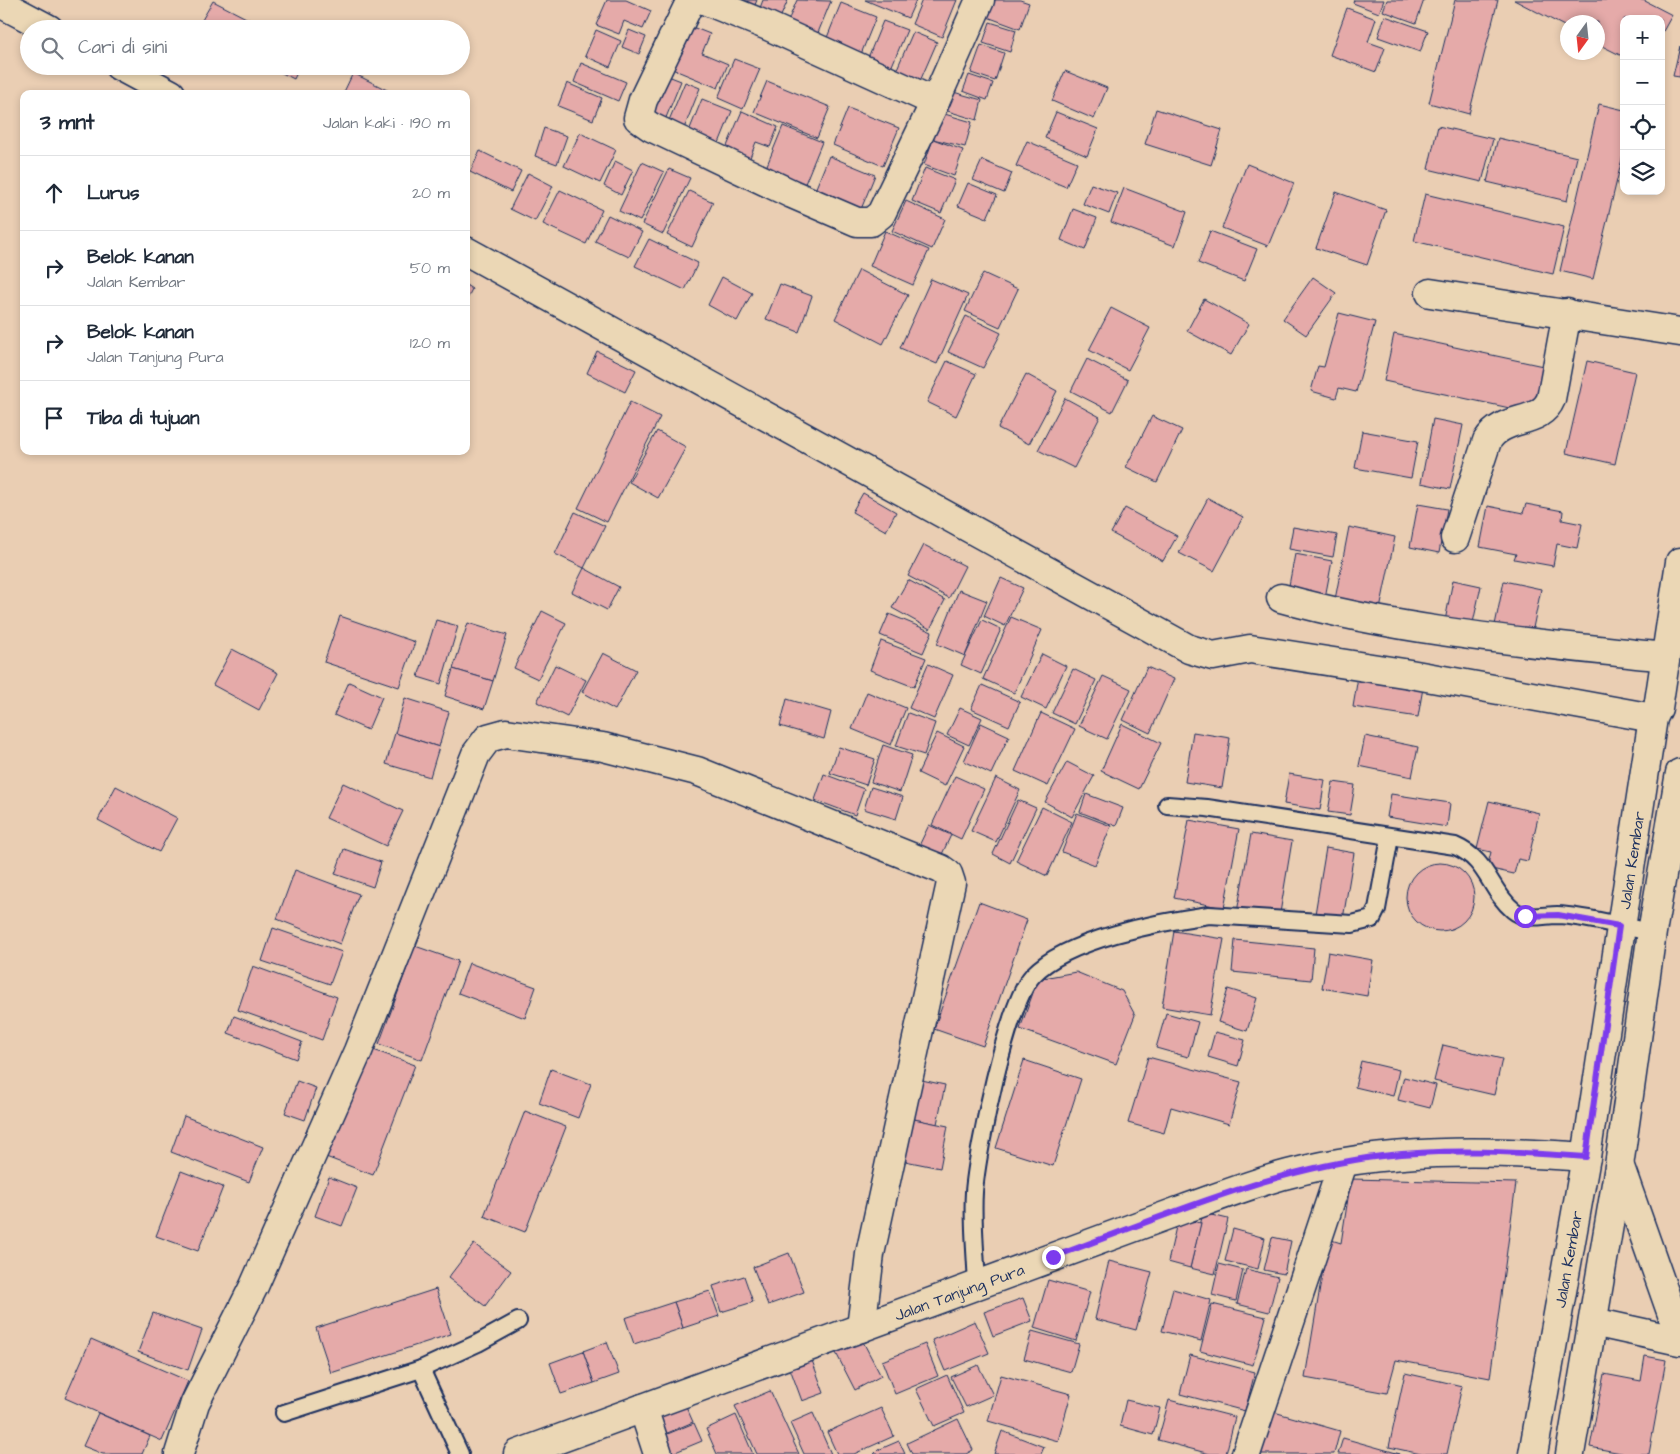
<!DOCTYPE html>
<html lang="id">
<meta charset="utf-8">
<style>
body{margin:0;font-family:"Architects Daughter",sans-serif;background:#f2f2f3;color:#1f2937}
.controls{position:absolute;right:15px;top:15px;display:grid;overflow:hidden;border-radius:10px;box-shadow:0 2px 8px #0003}
.controls button{width:45px;height:45px;display:grid;place-items:center;padding:0;border:0;border-bottom:1px solid #e0e1e3;background:#fff;color:#1f2937;font:25px sans-serif}
.compass{position:absolute;left:1560px;top:15px;width:45px;height:45px;border-radius:50%;background:#fff;box-shadow:0 2px 8px #0003;rotate:195deg}
.stop{position:absolute;width:15px;height:15px;margin:-11px;border:4px solid #7c3aed;border-radius:50%;background:#fff}
.stop.end{background:#7c3aed;border-color:#fff;box-shadow:0 1px 5px #0008}
.list{margin:0;padding:0;list-style:none}
h2{display:flex;justify-content:space-between;align-items:center;height:65px;margin:0;padding:0 20px;font-size:21px}
h2 small{font-size:16px;font-weight:400;color:#747a83}
.list li{display:grid;grid-template-columns:32px 1fr auto;gap:15px;align-items:center;box-sizing:border-box;height:75px;padding:0 20px;border-top:1px solid #e0e1e3}
.list b{display:block;font-size:19px;white-space:nowrap}
.list p{margin:0;font-size:16px;white-space:nowrap;color:#747a83}
.list em{font-size:16px;font-style:normal;color:#747a83}
.icon{flex:none;width:28px;height:28px;fill:none;stroke:currentColor;stroke-width:2;stroke-linecap:round;stroke-linejoin:round}
.map{position:relative;flex:none;width:1680px;height:1454px;overflow:hidden}
.search{position:absolute;background:#fff;box-shadow:0 2px 8px #0003;left:20px;top:20px;width:450px;height:55px;display:flex;align-items:center;gap:12px;box-sizing:border-box;padding:0 18px;border-radius:28px;color:#747a83;font-size:19px}
.panel{position:absolute;background:#fff;box-shadow:0 2px 8px #0003;left:20px;top:90px;width:450px;height:365px;border-radius:10px}
.map>svg:first-child{display:block}
.building{fill:#e5aaa9;stroke:#1b2f5e}
.lines{fill:none;stroke-linecap:round;stroke-linejoin:round}
.lane-casing{stroke:#1b2f5e;stroke-width:20}
.street-casing{stroke:#1b2f5e;stroke-width:31}
.secondary-casing{stroke:#1b2f5e;stroke-width:31}
.lane{stroke:#ebd7b5;stroke-width:16}
.street{stroke:#ebd7b5;stroke-width:28}
.secondary{stroke:#ebd7b5;stroke-width:28}
.route{stroke:#7c3aed;stroke-width:6}
.labels{text-anchor:middle;stroke-width:5;stroke-linejoin:round;paint-order:stroke}
.street-label{font-size:16px;fill:#1b2f5e;stroke:#ebd7b5}
</style>
<div class="map">
<svg width="1680" height="1454" viewBox="0 0 1680 1454">
<rect width="100%" height="100%" fill="#eaceb3"/>
<filter id="ink" filterUnits="userSpaceOnUse"><feTurbulence type="fractalNoise" baseFrequency=".02" numOctaves="2"/><feDisplacementMap in="SourceGraphic" scale="10" xChannelSelector="R" yChannelSelector="G"/><feConvolveMatrix kernelMatrix="1 2 1 2 8 2 1 2 1" color-interpolation-filters="sRGB"/></filter>
<g filter="url(#ink)">
<!-- building -->
<g class="building">
<polygon points="607,0 626,0 651,11 643,29 624,21 619,34 596,25"/>
<polygon points="740,0 757,0 752,12"/>
<polygon points="763,0 788,0 777,25 757,16"/>
<polygon points="797,0 831,1 815,40 785,28"/>
<polygon points="865,0 916,0 908,18"/>
<polygon points="922,0 957,0 942,37 912,24"/>
<polygon points="987,0 1020,0 1029,3 1020,29 982,15"/>
<polygon points="1354,0 1384,0 1379,13 1353,3"/>
<polygon points="1387,0 1424,0 1416,23 1383,11"/>
<polygon points="1455,0 1498,0 1469,114 1429,103"/>
<polygon points="1514,0 1643,0 1672,15 1661,35 1661,19 1624,19 1624,57 1598,44 1598,22 1568,22 1568,28"/>
<polygon points="213,1 250,20 245,29 198,27"/>
<polygon points="841,3 876,17 859,59 824,45"/>
<polygon points="1347,8 1376,19 1368,42 1385,48 1376,72 1330,55"/>
<polygon points="1385,16 1428,31 1420,52 1378,37"/>
<polygon points="883,21 907,30 888,75 865,65"/>
<polygon points="990,22 1016,30 1010,52 983,43"/>
<polygon points="682,23 710,34 702,53 728,64 718,88 665,66"/>
<polygon points="596,30 621,41 610,67 585,56"/>
<polygon points="629,30 646,37 639,54 622,47"/>
<polygon points="913,32 937,42 917,88 893,78"/>
<polygon points="981,45 1004,53 995,81 971,73"/>
<polygon points="1680,46 1680,77 1673,76"/>
<polygon points="734,59 760,69 743,109 718,98"/>
<polygon points="581,63 626,82 618,101 574,82"/>
<polygon points="268,66 300,66 294,79"/>
<polygon points="1065,71 1107,88 1094,119 1052,101"/>
<polygon points="658,72 681,81 663,125 640,115"/>
<polygon points="353,73 395,94 343,94"/>
<polygon points="969,75 993,83 987,100 963,91"/>
<polygon points="767,81 830,107 817,138 754,112"/>
<polygon points="685,82 700,88 681,136 665,130"/>
<polygon points="567,83 602,98 593,120 558,106"/>
<polygon points="946,90 982,100 977,120 941,109"/>
<polygon points="702,99 732,111 715,153 685,141"/>
<polygon points="1599,104 1624,110 1624,151 1593,279 1560,271"/>
<polygon points="848,108 899,128 883,166 833,145"/>
<polygon points="1156,109 1222,130 1211,165 1145,144"/>
<polygon points="742,111 778,127 770,147 756,142 746,168 722,158"/>
<polygon points="1056,112 1098,129 1087,156 1045,138"/>
<polygon points="941,113 972,122 965,147 933,139"/>
<polygon points="783,126 822,142 802,191 763,175"/>
<polygon points="1438,126 1493,139 1482,182 1428,169"/>
<polygon points="544,128 567,136 557,164 535,156"/>
<polygon points="580,133 616,150 600,183 564,166"/>
<polygon points="1498,138 1577,157 1567,201 1487,182"/>
<polygon points="933,139 963,150 954,176 924,165"/>
<polygon points="1027,141 1077,162 1066,187 1016,166"/>
<polygon points="480,151 521,171 511,192 470,172"/>
<polygon points="829,156 875,175 857,219 811,200"/>
<polygon points="982,160 1012,173 1004,193 973,180"/>
<polygon points="615,161 633,170 621,195 604,186"/>
<polygon points="642,162 664,172 640,221 619,211"/>
<polygon points="1247,164 1294,183 1268,246 1222,228"/>
<polygon points="925,168 955,180 941,213 912,201"/>
<polygon points="669,169 690,178 663,234 642,224"/>
<polygon points="528,173 553,186 535,221 510,209"/>
<polygon points="968,183 997,195 987,218 958,206"/>
<polygon points="1091,184 1117,193 1109,214 1083,204"/>
<polygon points="1124,188 1187,212 1175,246 1111,222"/>
<polygon points="560,190 602,210 586,244 543,224"/>
<polygon points="689,191 713,202 692,247 667,235"/>
<polygon points="1336,192 1386,210 1367,265 1316,248"/>
<polygon points="1425,194 1564,227 1553,274 1414,241"/>
<polygon points="906,201 945,219 932,249 892,231"/>
<polygon points="1073,209 1097,218 1085,250 1061,240"/>
<polygon points="608,215 642,232 629,257 595,241"/>
<polygon points="885,231 929,250 913,285 870,266"/>
<polygon points="1210,231 1257,249 1244,281 1198,263"/>
<polygon points="649,239 698,263 685,290 635,266"/>
<polygon points="859,270 908,295 883,344 835,319"/>
<polygon points="983,273 1018,289 1000,327 965,311"/>
<polygon points="722,277 752,293 737,321 708,305"/>
<polygon points="1313,277 1336,293 1306,335 1283,319"/>
<polygon points="931,279 968,295 937,364 900,348"/>
<polygon points="780,284 812,296 799,332 766,319"/>
<polygon points="466,285 472,289 466,301"/>
<polygon points="1204,299 1249,324 1231,355 1187,331"/>
<polygon points="1111,308 1150,328 1128,370 1089,350"/>
<polygon points="1339,313 1375,322 1356,392 1339,388 1336,398 1311,391 1318,366 1324,367"/>
<polygon points="966,316 1001,333 983,368 948,352"/>
<polygon points="1394,334 1543,366 1533,413 1384,381"/>
<polygon points="597,351 636,370 625,392 587,373"/>
<polygon points="1087,359 1128,380 1112,412 1071,391"/>
<polygon points="947,361 976,374 956,416 927,402"/>
<polygon points="1587,361 1635,372 1615,464 1566,453"/>
<polygon points="1026,374 1057,391 1029,444 998,428"/>
<polygon points="1065,398 1100,417 1074,468 1038,450"/>
<polygon points="630,402 660,417 607,522 578,508"/>
<polygon points="1152,416 1182,430 1157,482 1126,467"/>
<polygon points="1433,419 1463,425 1450,489 1421,483"/>
<polygon points="657,431 686,447 658,498 629,482"/>
<polygon points="1362,431 1418,441 1411,478 1355,468"/>
<polygon points="863,493 896,512 886,531 852,512"/>
<polygon points="1208,498 1243,517 1214,571 1179,553"/>
<polygon points="1418,504 1447,509 1439,553 1410,547"/>
<polygon points="1526,504 1563,511 1562,520 1582,524 1577,548 1557,544 1553,566 1514,559 1516,554 1480,547 1488,506 1523,513"/>
<polygon points="1125,508 1177,536 1163,561 1111,533"/>
<polygon points="575,512 605,526 584,568 555,554"/>
<polygon points="1293,527 1337,535 1333,557 1289,549"/>
<polygon points="1349,527 1395,537 1378,619 1333,610"/>
<polygon points="924,545 965,566 949,598 908,576"/>
<polygon points="1295,554 1332,561 1324,603 1287,596"/>
<polygon points="584,568 619,587 607,610 572,592"/>
<polygon points="1001,578 1023,588 1005,626 984,616"/>
<polygon points="908,580 945,600 930,629 892,608"/>
<polygon points="1453,580 1481,586 1471,632 1444,626"/>
<polygon points="1504,581 1541,589 1532,633 1495,625"/>
<polygon points="959,590 987,601 965,656 937,644"/>
<polygon points="542,611 566,623 538,679 514,668"/>
<polygon points="889,614 932,632 923,653 880,635"/>
<polygon points="340,616 415,642 399,687 324,662"/>
<polygon points="1011,617 1042,630 1014,693 983,679"/>
<polygon points="436,620 458,626 441,684 418,677"/>
<polygon points="982,620 1001,629 981,674 961,665"/>
<polygon points="468,623 507,635 493,681 453,669"/>
<polygon points="881,641 926,658 914,687 870,670"/>
<polygon points="232,649 278,673 259,710 213,685"/>
<polygon points="603,653 636,670 615,710 582,692"/>
<polygon points="1042,654 1066,666 1046,709 1021,697"/>
<polygon points="928,664 953,675 934,719 909,708"/>
<polygon points="555,665 586,680 567,717 537,702"/>
<polygon points="1147,667 1174,679 1150,733 1123,720"/>
<polygon points="453,669 493,681 484,709 445,696"/>
<polygon points="1073,669 1096,680 1075,724 1052,713"/>
<polygon points="1359,671 1424,682 1418,717 1353,707"/>
<polygon points="1103,676 1131,689 1107,739 1079,726"/>
<polygon points="349,682 382,697 368,730 334,715"/>
<polygon points="982,685 1020,702 1009,726 971,709"/>
<polygon points="867,692 906,708 891,745 852,729"/>
<polygon points="405,698 449,712 439,747 395,733"/>
<polygon points="787,699 831,712 824,739 780,726"/>
<polygon points="960,708 982,718 969,745 947,735"/>
<polygon points="908,713 935,723 924,755 896,746"/>
<polygon points="1041,713 1075,729 1048,786 1015,771"/>
<polygon points="981,723 1009,736 991,774 964,761"/>
<polygon points="1122,724 1161,743 1139,789 1101,771"/>
<polygon points="1193,732 1230,738 1222,788 1185,782"/>
<polygon points="395,733 439,747 430,777 386,764"/>
<polygon points="937,733 964,746 945,786 918,773"/>
<polygon points="1365,736 1418,747 1412,777 1359,766"/>
<polygon points="883,745 912,755 900,792 871,782"/>
<polygon points="839,747 875,759 866,785 830,773"/>
<polygon points="1067,762 1094,776 1072,817 1045,802"/>
<polygon points="824,774 864,789 855,815 815,800"/>
<polygon points="1289,774 1325,780 1320,810 1284,804"/>
<polygon points="955,776 984,789 961,839 932,825"/>
<polygon points="996,778 1020,790 996,842 971,831"/>
<polygon points="1333,782 1355,785 1350,815 1328,812"/>
<polygon points="343,783 403,811 386,846 326,818"/>
<polygon points="116,786 177,818 159,852 98,820"/>
<polygon points="871,787 903,797 896,819 864,809"/>
<polygon points="1086,794 1123,808 1116,826 1080,812"/>
<polygon points="1391,794 1450,803 1447,827 1387,817"/>
<polygon points="1018,800 1036,808 1010,863 993,854"/>
<polygon points="1489,801 1539,813 1528,861 1518,859 1514,874 1487,868 1491,852 1477,849"/>
<polygon points="1042,807 1072,822 1047,876 1016,861"/>
<polygon points="1077,813 1111,826 1095,865 1062,852"/>
<polygon points="1189,820 1239,829 1224,908 1174,898"/>
<polygon points="929,825 951,835 937,865 915,854"/>
<polygon points="1251,834 1292,841 1279,919 1237,912"/>
<polygon points="1326,848 1354,853 1343,919 1315,914"/>
<polygon points="344,849 381,862 373,887 335,874"/>
<circle cx="1440" cy="897" r="34"/>
<polygon points="295,870 359,894 340,944 277,919"/>
<polygon points="979,902 1027,920 983,1046 934,1029"/>
<polygon points="273,928 342,952 330,984 262,961"/>
<polygon points="1174,931 1224,939 1210,1015 1162,1007"/>
<polygon points="1235,940 1314,948 1311,980 1232,972"/>
<polygon points="415,946 458,961 422,1060 379,1044"/>
<polygon points="1328,952 1373,960 1367,996 1322,988"/>
<polygon points="469,963 536,987 525,1018 458,993"/>
<polygon points="253,966 337,997 322,1040 238,1010"/>
<polygon points="1076,972 1122,991 1135,1015 1116,1064 1020,1029 1038,979"/>
<polygon points="1228,989 1257,998 1247,1031 1218,1022"/>
<polygon points="1166,1013 1198,1022 1188,1057 1156,1048"/>
<polygon points="234,1016 302,1042 296,1059 228,1033"/>
<polygon points="1215,1032 1245,1040 1238,1066 1208,1057"/>
<polygon points="1443,1045 1502,1059 1494,1095 1434,1081"/>
<polygon points="368,1048 415,1065 373,1175 326,1157"/>
<polygon points="1148,1057 1241,1082 1229,1124 1171,1107 1164,1133 1128,1123"/>
<polygon points="1024,1060 1081,1079 1053,1166 996,1148"/>
<polygon points="1361,1061 1399,1070 1393,1096 1355,1087"/>
<polygon points="551,1069 591,1084 578,1118 539,1103"/>
<polygon points="1404,1077 1436,1085 1430,1108 1398,1100"/>
<polygon points="917,1079 945,1085 937,1124 909,1118"/>
<polygon points="297,1081 316,1088 305,1120 285,1113"/>
<polygon points="525,1111 566,1127 525,1232 484,1216"/>
<polygon points="184,1116 263,1147 249,1182 171,1152"/>
<polygon points="909,1118 948,1126 940,1168 900,1160"/>
<polygon points="181,1171 223,1187 198,1251 156,1236"/>
<polygon points="329,1177 357,1188 342,1226 315,1216"/>
<polygon points="1351,1179 1516,1183 1490,1378 1396,1360 1387,1393 1305,1378 1328,1239 1341,1243"/>
<polygon points="1203,1213 1228,1219 1215,1274 1190,1268"/>
<polygon points="1178,1218 1201,1223 1190,1268 1168,1262"/>
<polygon points="1233,1229 1265,1238 1258,1269 1225,1261"/>
<polygon points="1272,1237 1291,1241 1284,1274 1264,1270"/>
<polygon points="474,1244 511,1271 485,1306 448,1278"/>
<polygon points="789,1253 804,1292 768,1305 753,1267"/>
<polygon points="1109,1261 1152,1272 1136,1330 1095,1319"/>
<polygon points="1219,1264 1243,1270 1236,1301 1212,1295"/>
<polygon points="1246,1269 1278,1277 1269,1312 1237,1304"/>
<polygon points="744,1276 753,1302 721,1312 713,1286"/>
<polygon points="1048,1280 1090,1292 1076,1341 1034,1328"/>
<polygon points="436,1289 451,1334 331,1373 316,1328"/>
<polygon points="1173,1289 1211,1300 1201,1341 1162,1331"/>
<polygon points="710,1291 719,1316 683,1328 674,1302"/>
<polygon points="1023,1298 1032,1321 993,1336 984,1312"/>
<polygon points="674,1302 683,1328 634,1344 625,1318"/>
<polygon points="1212,1304 1266,1317 1253,1365 1200,1351"/>
<polygon points="153,1313 202,1330 188,1370 138,1352"/>
<polygon points="975,1321 989,1353 945,1371 932,1340"/>
<polygon points="1032,1331 1079,1344 1071,1372 1024,1359"/>
<polygon points="860,1336 881,1376 855,1390 834,1349"/>
<polygon points="91,1339 188,1381 162,1441 65,1398"/>
<polygon points="607,1342 619,1374 594,1383 583,1351"/>
<polygon points="925,1344 938,1376 895,1394 882,1361"/>
<polygon points="583,1351 594,1383 561,1394 550,1363"/>
<polygon points="810,1355 824,1393 802,1401 788,1363"/>
<polygon points="1190,1355 1255,1372 1245,1411 1180,1394"/>
<polygon points="1645,1356 1666,1360 1649,1454 1626,1454 1590,1447 1604,1374 1641,1381"/>
<polygon points="978,1365 993,1395 966,1407 951,1377"/>
<polygon points="1405,1373 1462,1386 1447,1454 1421,1454 1389,1447"/>
<polygon points="947,1375 964,1413 934,1426 916,1389"/>
<polygon points="1001,1375 1071,1394 1058,1441 988,1421"/>
<polygon points="770,1391 799,1454 757,1454 735,1406"/>
<polygon points="1126,1400 1160,1408 1153,1435 1120,1426"/>
<polygon points="1169,1400 1235,1417 1226,1454 1210,1454 1158,1440"/>
<polygon points="685,1404 693,1422 663,1435 655,1417"/>
<polygon points="881,1408 894,1436 854,1454 837,1454 827,1432"/>
<polygon points="1267,1410 1340,1431 1334,1454 1255,1454"/>
<polygon points="98,1413 150,1436 142,1454 103,1454 83,1446"/>
<polygon points="813,1413 831,1454 804,1454 790,1423"/>
<polygon points="736,1415 753,1454 717,1454 706,1429"/>
<polygon points="958,1419 973,1450 966,1454 912,1454 907,1443"/>
<polygon points="694,1423 702,1441 673,1453 665,1435"/>
<polygon points="1002,1431 1044,1447 1041,1454 994,1454"/>
<polygon points="1343,1438 1400,1454 1338,1454"/>
<polygon points="899,1441 905,1454 874,1454 878,1450"/>
</g>
<g class="lines">
<!-- lane casing -->
<g class="lane-casing">
<g id="lane">
<path d="M1167 805 1207 808 1455 846C1488 860 1489 890 1513 910 1526 921 1543 915 1557 915 1587 916 1622 927 1652 932"/>
<path d="M977 1287C976 1256 972 1223 974 1192 977 1151 1007 1003 1033 975 1067 939 1160 922 1209 915L1352 924 1372 919 1377 909 1390 837"/>
<polyline points="421,1369 460,1454"/>
<polyline points="284,1413 421,1369 478,1343 518,1321"/>
</g>
</g>
<!-- street casing -->
<g class="street-casing">
<g id="street">
<polyline points="691,0 643,100 638,118 651,127 792,194 857,222 871,222 881,214 935,102"/>
<polyline points="704,0 768,26 935,102 980,0"/>
<polyline points="0,3 49,29"/>
<polyline points="119,66 171,94"/>
<polyline points="466,251 1189,649 1213,656 1250,649 1410,674 1653,718"/>
<polyline points="1430,293 1680,332"/>
<path d="M1455 538 1487 441C1503 414 1540 426 1551 399L1567 313"/>
<path d="M1281 598C1406 633 1537 643 1665 657"/>
<polyline points="643,1408 658,1454"/>
<polyline points="179,1454 195,1403 254,1286 358,1051 476,754 488,738 506,733 603,747 697,771 941,869 948,874 951,883 870,1254 861,1328"/>
<polyline points="1246,1454 1343,1163"/>
</g>
</g>
<!-- secondary casing -->
<g class="secondary-casing">
<g id="secondary">
<polyline points="1620,1167 1680,1337"/>
<polyline points="1593,1322 1680,1341"/>
<path id="s1" d="M518 1454 1184 1209C1218 1197 1253 1183 1288 1174 1385 1148 1486 1150 1586 1157"/>
<path id="s2" d="M1533 1454 1586 1157 1653 718 1658 708 1680 562"/>
<polyline points="1570,1454 1619,1166 1652,932 1680,773"/>
</g>
</g>
<!-- lane -->
<use href="#lane" class="lane"/>
<!-- street -->
<use href="#street" class="street"/>
<!-- secondary -->
<use href="#secondary" class="secondary"/>
</g>
</g>
<g class="lines" filter="url(#ink)">
<!-- route -->
<path class="route" d="M1053 1257C1160 1218 1268 1170 1382 1156 1449 1148 1518 1152 1586 1157L1619 926 1558 915 1525 916"/>
</g>
<g class="labels">
<!-- street labels -->
<g class="street-label">
<text dy="6" stroke="none"><textPath href="#s2" startOffset="602">Jalan Kembar</textPath></text>
<text dy="6" stroke="none"><textPath href="#s2" startOffset="198">Jalan Kembar</textPath></text>
<text dy="6" stroke="none"><textPath href="#s1" startOffset="470">Jalan Tanjung Pura</textPath></text>
</g>
</g>
</svg>
<div class="controls">
<button>+</button>
<button>−</button>
<button><svg class="icon" aria-label="locate" viewBox="0 0 24 24"><circle cx="12" cy="12" r="6"/><path d="M12 2v4M12 18v4M2 12h4M18 12h4"/></svg></button>
<button><svg class="icon" aria-label="layers" viewBox="0 0 24 24"><path d="M12 4l9 5-9 5-9-5zM3 14l9 5 9-5"/></svg></button>
</div>
<svg class="compass" viewBox="-18 -18 36 36"><path d="M0-13l5 13h-10z" fill="#e53935"/><path d="M0 13l5-13h-10z" fill="#747a83"/></svg>
<div class="stop" style="left:1525px;top:916px"></div>
<div class="stop end" style="left:1053px;top:1257px"></div>
<div class="search"><svg class="icon" aria-label="search" viewBox="0 0 24 24"><circle cx="10" cy="10" r="6"/><path d="M15 15l6 6"/></svg>Cari di sini</div>
<section class="panel">
<h2>3 mnt<small>Jalan kaki · 190 m</small></h2>
<ul class="list">
<li><svg class="icon" aria-label="ahead" viewBox="0 0 24 24"><path d="M12 20V5M6 11l6-6 6 6"/></svg><div><b>Lurus</b></div><em>20 m</em></li>
<li><svg class="icon" aria-label="right" viewBox="0 0 24 24"><path d="M7 20v-9h11M14 6l5 5-5 5"/></svg><div><b>Belok kanan</b><p>Jalan Kembar</p></div><em>50 m</em></li>
<li><svg class="icon" aria-label="right" viewBox="0 0 24 24"><path d="M7 20v-9h11M14 6l5 5-5 5"/></svg><div><b>Belok kanan</b><p>Jalan Tanjung Pura</p></div><em>120 m</em></li>
<li><svg class="icon" aria-label="arrive" viewBox="0 0 24 24"><path d="M6 21V4h12l-3 4 3 4H6"/></svg><div><b>Tiba di tujuan</b></div></li>
</ul>
</section>
</div>
